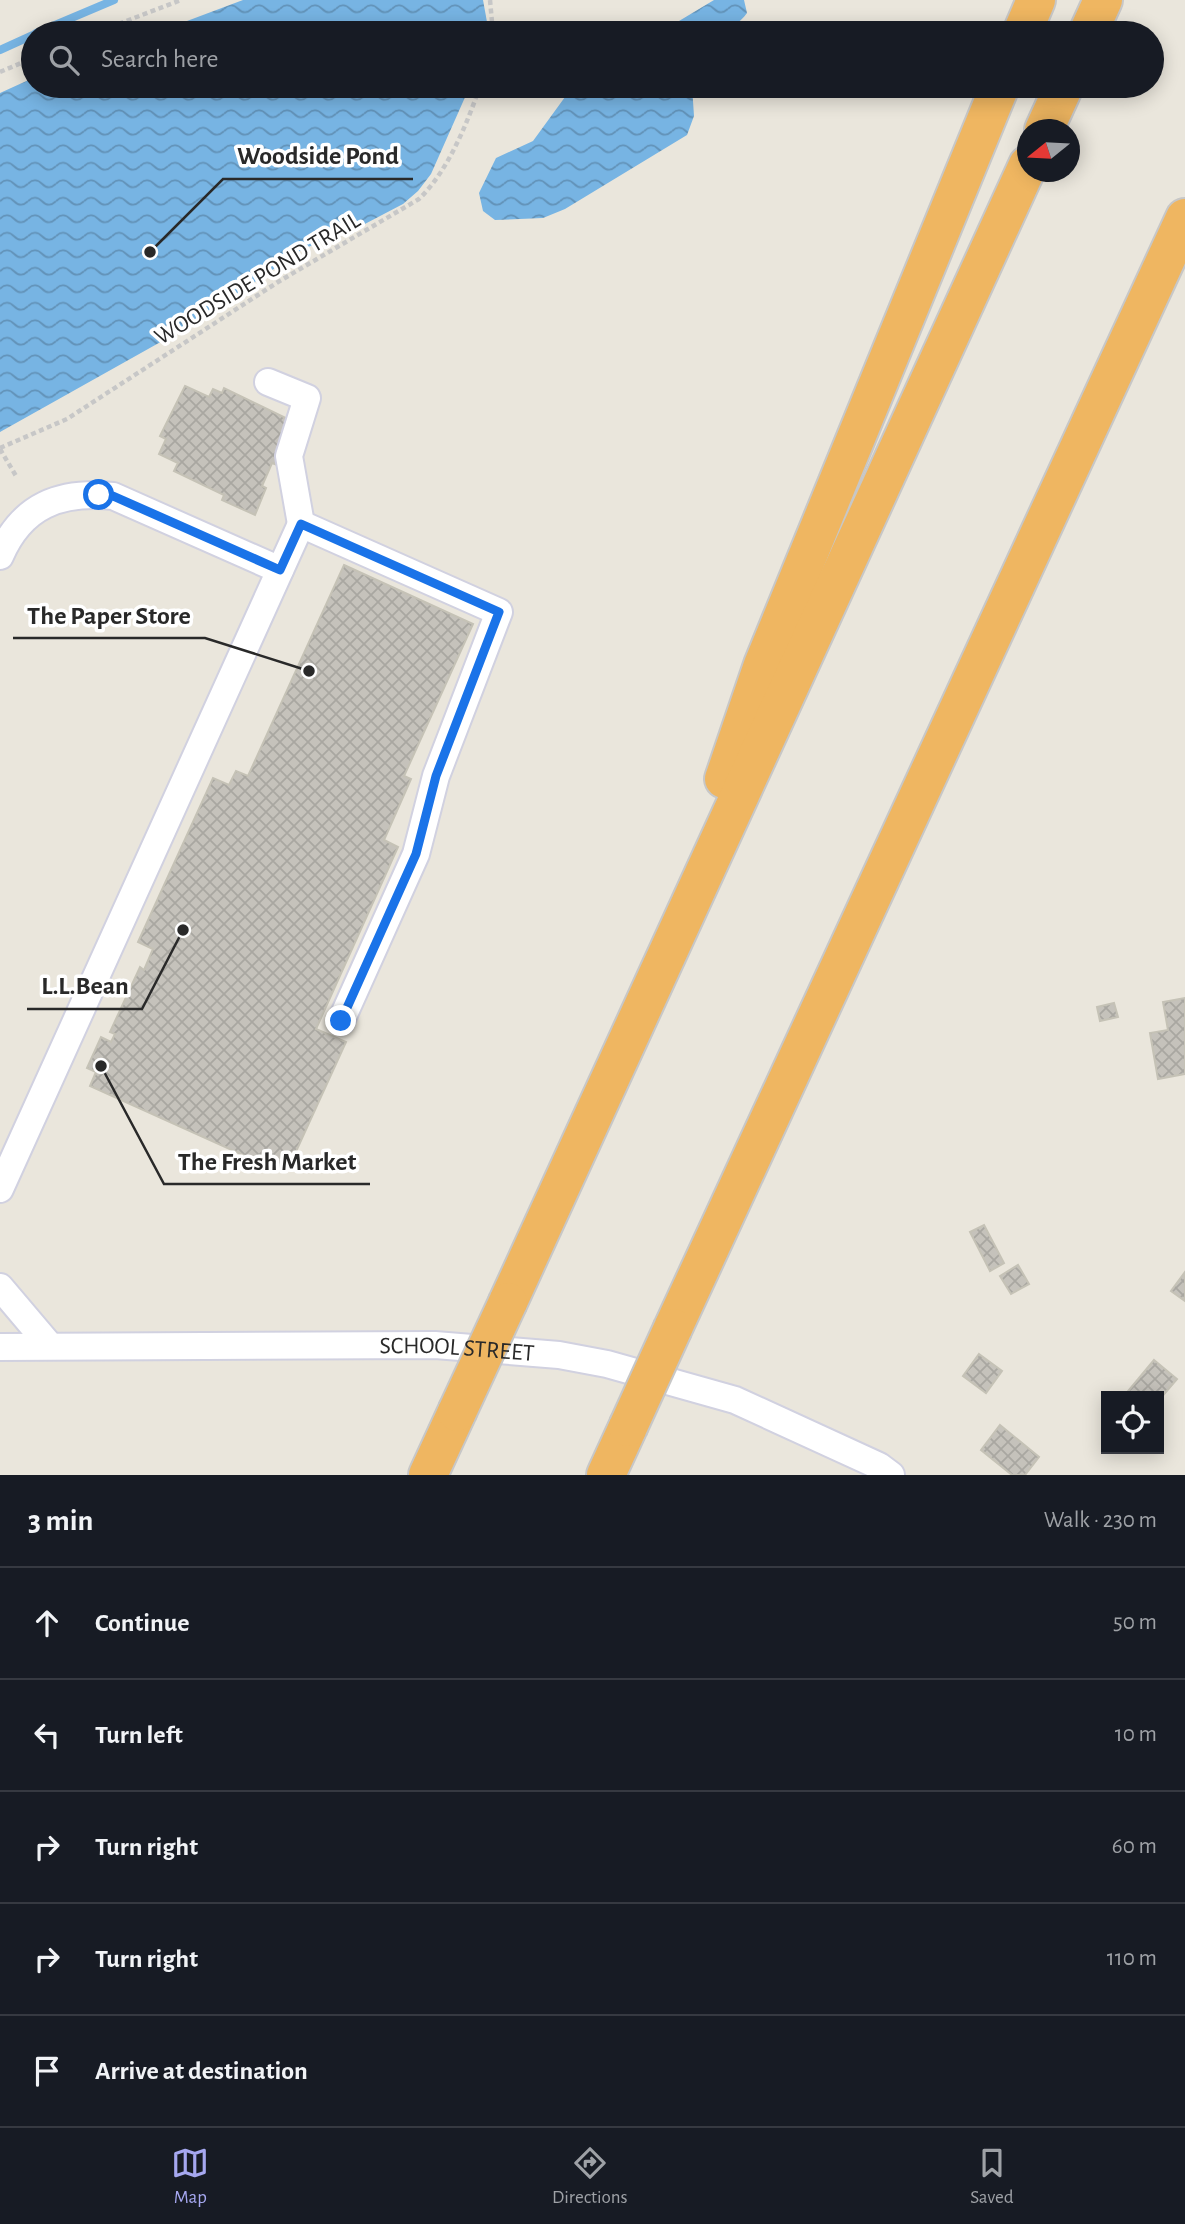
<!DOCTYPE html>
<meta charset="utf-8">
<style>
body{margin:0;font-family:"Alegreya Sans",sans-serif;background:#242831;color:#f1f3f6}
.controls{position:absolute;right:21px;bottom:21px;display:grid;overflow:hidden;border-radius:0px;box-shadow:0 4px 18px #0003}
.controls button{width:63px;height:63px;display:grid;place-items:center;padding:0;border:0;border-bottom:2px solid #363941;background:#171b24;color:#f1f3f6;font:35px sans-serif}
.compass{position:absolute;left:1017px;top:119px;width:63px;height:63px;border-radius:50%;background:#171b24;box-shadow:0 4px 18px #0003;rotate:252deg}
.stop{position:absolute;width:21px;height:21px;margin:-16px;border:5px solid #1a73e8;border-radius:50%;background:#fff}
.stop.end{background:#1a73e8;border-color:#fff;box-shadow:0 2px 7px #0008}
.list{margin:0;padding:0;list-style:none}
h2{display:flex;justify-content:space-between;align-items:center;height:91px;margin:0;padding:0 28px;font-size:30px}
h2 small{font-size:23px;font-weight:400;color:#9ea1a6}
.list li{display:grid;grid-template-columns:46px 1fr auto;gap:21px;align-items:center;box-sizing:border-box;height:112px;padding:0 28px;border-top:2px solid #363941}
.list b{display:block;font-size:26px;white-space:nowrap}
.list em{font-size:23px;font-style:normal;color:#9ea1a6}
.icon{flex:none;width:38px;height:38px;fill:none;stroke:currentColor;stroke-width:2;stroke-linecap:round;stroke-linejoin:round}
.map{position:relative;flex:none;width:1185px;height:1475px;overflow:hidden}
.search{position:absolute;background:#171b24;box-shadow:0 4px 18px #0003;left:21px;right:21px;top:21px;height:77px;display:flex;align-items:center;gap:18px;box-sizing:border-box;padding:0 24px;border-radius:38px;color:#9ea1a6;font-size:26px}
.sheet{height:651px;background:#171b24}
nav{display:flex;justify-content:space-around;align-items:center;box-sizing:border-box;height:98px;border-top:2px solid #363941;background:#171b24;font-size:19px;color:#9ea1a6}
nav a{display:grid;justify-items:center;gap:4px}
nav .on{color:#a6a8f0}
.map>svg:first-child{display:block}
.water{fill:url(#water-waves)}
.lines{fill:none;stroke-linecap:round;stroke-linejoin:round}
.stream{stroke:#77b4e3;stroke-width:8}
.building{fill:url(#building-cross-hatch);stroke:#c5c2b6;stroke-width:2}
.minor-casing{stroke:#d1d1e0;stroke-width:30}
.highway-casing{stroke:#c7c7c7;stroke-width:42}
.path{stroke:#c7c7c7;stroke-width:4.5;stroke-dasharray:5 3.5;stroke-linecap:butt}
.minor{stroke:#fff;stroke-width:26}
.highway{stroke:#efb661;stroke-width:38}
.highway-bridge-casing{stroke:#c7c7c7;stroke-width:42;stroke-linecap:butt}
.highway-bridge{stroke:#efb661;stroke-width:38}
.route{stroke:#1a73e8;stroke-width:9}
.labels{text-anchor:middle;stroke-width:7;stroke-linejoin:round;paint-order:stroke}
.street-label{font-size:24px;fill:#292929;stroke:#fff}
.leader{fill:none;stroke:#292929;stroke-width:2.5}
.callout-dot{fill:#292929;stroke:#fff;stroke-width:2.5}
.callout-label{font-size:26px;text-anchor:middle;font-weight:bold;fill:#292929;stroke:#fff;stroke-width:7;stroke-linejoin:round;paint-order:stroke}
</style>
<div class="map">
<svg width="1185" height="1475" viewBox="0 0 1185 1475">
<defs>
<pattern id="water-waves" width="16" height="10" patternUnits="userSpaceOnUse" patternTransform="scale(1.75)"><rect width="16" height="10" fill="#77b4e3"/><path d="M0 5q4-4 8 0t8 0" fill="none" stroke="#6292b8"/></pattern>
<pattern id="building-cross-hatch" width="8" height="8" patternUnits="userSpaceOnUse" patternTransform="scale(1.75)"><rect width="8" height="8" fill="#c5c2bb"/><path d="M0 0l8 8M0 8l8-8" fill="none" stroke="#a9a7a1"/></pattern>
</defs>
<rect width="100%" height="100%" fill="#eae6dc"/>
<!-- water -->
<g class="water">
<polygon points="243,0 483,0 489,33 155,33"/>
<path d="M714 0H744L747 13C726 42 691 33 659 33Z"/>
<polygon points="33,78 33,86 470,86 431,174 418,191 403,204 361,226 303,249 198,321 0,432 0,93"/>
<polygon points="581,86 692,86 694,116 687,135 565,209 543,218 495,220 483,211 479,193 496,158 533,141 565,97"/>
</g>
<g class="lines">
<!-- stream -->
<g class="stream">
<polyline points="36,33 114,0"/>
<polyline points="0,50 33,35"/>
</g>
</g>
<!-- building -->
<g class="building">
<polygon points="185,386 209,397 213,389 222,393 224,388 294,422 277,465 272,463 262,486 266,488 255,515 222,500 224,495 174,471 178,463 159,454 166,439 160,436"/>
<polygon points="344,565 473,624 404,776 411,779 384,840 398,847 316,1029 346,1042 289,1167 276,1170 90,1086 96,1072 87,1068 101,1037 111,1042 115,1034 110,1032 140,967 144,970 153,949 138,942 213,778 229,785 236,771 248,776"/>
<polygon points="1185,998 1185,1074 1158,1079 1150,1033 1168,1030 1163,1002"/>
<polygon points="1114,1003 1118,1017 1100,1021 1097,1007"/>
<polygon points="984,1225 1004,1263 990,1271 970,1232"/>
<polygon points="1018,1265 1029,1284 1011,1294 1000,1276"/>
<polygon points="1185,1272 1185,1301 1171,1291"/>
<polygon points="979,1354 1002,1371 986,1393 963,1376"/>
<polygon points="1154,1360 1177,1379 1159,1400 1159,1396 1124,1396"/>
<polygon points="1000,1425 1039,1457 1025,1475 1012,1475 981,1450"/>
</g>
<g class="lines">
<!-- minor casing -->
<g class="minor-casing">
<g id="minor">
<polyline points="268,382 307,398 289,456 301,524"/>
<path d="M0 556C22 505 60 491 113 496L280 570"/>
<polyline points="0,1189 301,524 499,612 436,776 416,854 341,1021"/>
<polyline points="0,1287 50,1346"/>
<path id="s1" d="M0 1347 435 1345 559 1355 607 1364 735 1400 879 1466 891 1475"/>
</g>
</g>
<!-- highway casing -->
<g class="highway-casing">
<g id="highway">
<polyline points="1022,33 1036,0"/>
<polyline points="1088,33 1103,0"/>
<polyline points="1044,130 1064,86"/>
<polyline points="724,779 763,665 1000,86"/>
<polyline points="508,1302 1028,165"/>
<polyline points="673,1328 1185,218"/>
<polyline points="428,1475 457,1412"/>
<polyline points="606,1475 628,1427"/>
</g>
</g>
<!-- path -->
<g class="path">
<polyline points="490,0 493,33"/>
<polyline points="95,33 181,0"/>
<polyline points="0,72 33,58"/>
<path d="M0 448 67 419 278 282 419 199C448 171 467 124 480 86"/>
<polyline points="0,449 16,476"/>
</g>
<!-- minor -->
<use href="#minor" class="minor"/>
<!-- highway -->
<use href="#highway" class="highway"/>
<!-- highway-bridge casing -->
<g class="highway-bridge-casing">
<g id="highway-bridge">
<polyline points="457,1412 508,1302"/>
<polyline points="628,1427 673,1328"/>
</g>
</g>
<!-- highway-bridge -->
<use href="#highway-bridge" class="highway-bridge"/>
</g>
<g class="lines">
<!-- route -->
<polyline class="route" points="99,495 113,496 280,570 301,524 499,612 436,776 416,854 341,1021"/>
</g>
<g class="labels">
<!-- street labels -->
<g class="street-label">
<text transform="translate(257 278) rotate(-31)" y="8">WOODSIDE POND TRAIL</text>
<text dy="8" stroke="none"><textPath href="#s1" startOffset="457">SCHOOL STREET</textPath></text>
</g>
</g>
<!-- callouts -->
<path class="leader" d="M150 252L223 179H413M309 671L205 638H13M183 930L142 1009H27M101 1066L164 1184H370"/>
<g class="callout-dot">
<circle cx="150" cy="252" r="7"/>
<circle cx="309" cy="671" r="7"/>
<circle cx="183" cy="930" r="7"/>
<circle cx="101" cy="1066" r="7"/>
</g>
<g class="callout-label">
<text x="318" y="164">Woodside Pond</text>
<text x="109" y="624">The Paper Store</text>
<text x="85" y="994">L.L.Bean</text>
<text x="267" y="1170">The Fresh Market</text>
</g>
</svg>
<div class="controls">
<button><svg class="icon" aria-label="locate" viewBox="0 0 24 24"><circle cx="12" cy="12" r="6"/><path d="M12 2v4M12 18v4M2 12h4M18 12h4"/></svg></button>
</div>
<svg class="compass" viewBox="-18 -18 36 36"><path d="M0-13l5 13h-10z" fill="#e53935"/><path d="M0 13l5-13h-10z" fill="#9ea1a6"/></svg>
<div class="stop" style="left:99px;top:495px"></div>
<div class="stop end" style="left:341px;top:1021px"></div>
<div class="search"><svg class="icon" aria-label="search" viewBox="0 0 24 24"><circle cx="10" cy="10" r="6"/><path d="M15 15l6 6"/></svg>Search here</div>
</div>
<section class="sheet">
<h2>3 min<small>Walk · 230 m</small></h2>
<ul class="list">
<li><svg class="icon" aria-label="ahead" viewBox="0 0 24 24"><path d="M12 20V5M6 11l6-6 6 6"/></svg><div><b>Continue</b></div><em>50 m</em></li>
<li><svg class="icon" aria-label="left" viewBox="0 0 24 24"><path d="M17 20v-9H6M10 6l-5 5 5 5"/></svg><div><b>Turn left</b></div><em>10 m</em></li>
<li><svg class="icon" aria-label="right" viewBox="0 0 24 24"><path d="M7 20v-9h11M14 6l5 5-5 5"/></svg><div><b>Turn right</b></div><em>60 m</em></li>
<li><svg class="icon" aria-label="right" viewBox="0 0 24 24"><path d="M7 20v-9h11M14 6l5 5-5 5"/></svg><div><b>Turn right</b></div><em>110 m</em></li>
<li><svg class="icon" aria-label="arrive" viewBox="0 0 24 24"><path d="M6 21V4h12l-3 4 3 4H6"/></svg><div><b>Arrive at destination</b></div></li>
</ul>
</section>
<nav>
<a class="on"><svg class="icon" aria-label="map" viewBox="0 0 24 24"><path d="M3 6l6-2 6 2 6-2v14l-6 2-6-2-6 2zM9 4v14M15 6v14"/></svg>Map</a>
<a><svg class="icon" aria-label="directions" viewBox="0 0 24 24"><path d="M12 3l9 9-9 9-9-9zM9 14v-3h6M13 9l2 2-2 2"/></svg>Directions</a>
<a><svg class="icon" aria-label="saved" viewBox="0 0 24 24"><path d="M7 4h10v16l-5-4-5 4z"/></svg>Saved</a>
</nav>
